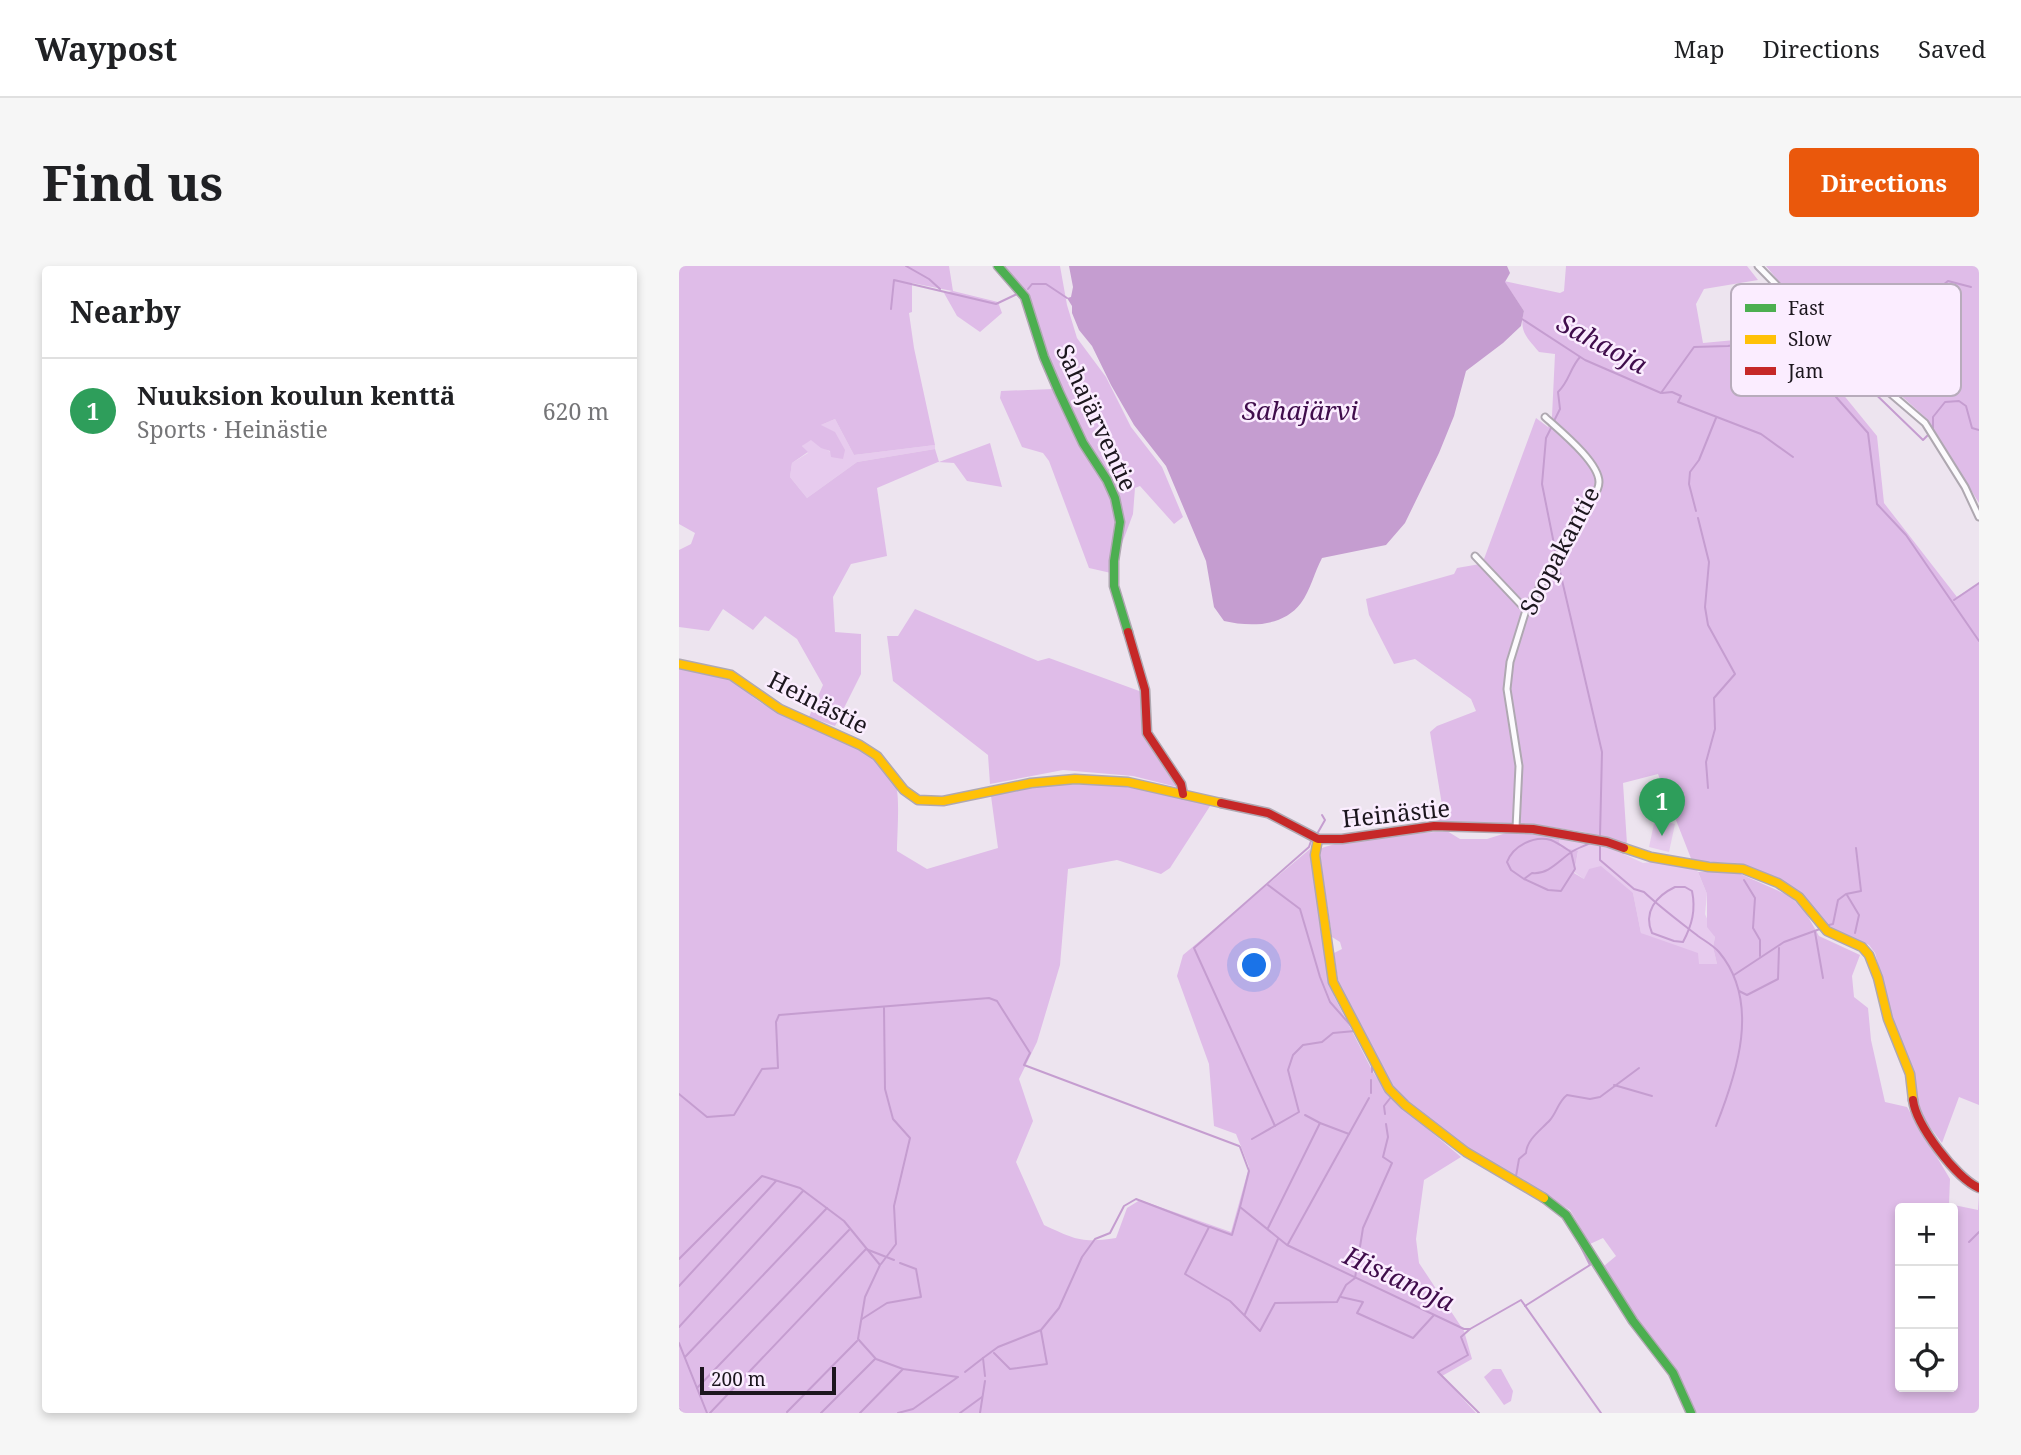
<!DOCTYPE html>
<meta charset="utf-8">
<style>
body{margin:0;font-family:"Noto Serif",serif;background:#f6f6f6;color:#202124}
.controls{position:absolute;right:21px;bottom:21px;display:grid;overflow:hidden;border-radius:7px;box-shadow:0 4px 10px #0003}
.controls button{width:63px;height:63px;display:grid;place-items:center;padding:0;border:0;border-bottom:2px solid #e0e0e0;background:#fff;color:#202124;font:35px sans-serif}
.scale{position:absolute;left:21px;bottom:18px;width:136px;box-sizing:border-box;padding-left:7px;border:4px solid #1c161e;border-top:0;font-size:19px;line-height:24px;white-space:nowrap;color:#1c161e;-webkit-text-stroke:5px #fbedff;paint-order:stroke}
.you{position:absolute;left:576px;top:700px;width:24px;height:24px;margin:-18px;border:5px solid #fff;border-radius:50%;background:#1a73e8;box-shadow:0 0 0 10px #1a73e833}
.badge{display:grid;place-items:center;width:46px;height:46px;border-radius:50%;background:#ea580c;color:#fff;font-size:23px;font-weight:700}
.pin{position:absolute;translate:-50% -58px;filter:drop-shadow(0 2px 4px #0008)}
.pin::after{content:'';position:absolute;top:37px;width:24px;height:21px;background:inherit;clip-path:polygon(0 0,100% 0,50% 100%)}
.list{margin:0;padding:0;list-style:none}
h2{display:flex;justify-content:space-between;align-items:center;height:91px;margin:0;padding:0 28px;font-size:30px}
h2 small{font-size:23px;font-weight:400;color:#757577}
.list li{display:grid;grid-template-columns:46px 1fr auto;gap:21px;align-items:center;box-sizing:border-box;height:105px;padding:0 28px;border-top:2px solid #e0e0e0}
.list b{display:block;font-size:26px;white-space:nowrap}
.list p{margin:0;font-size:23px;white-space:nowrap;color:#757577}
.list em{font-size:23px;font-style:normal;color:#757577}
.icon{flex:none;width:38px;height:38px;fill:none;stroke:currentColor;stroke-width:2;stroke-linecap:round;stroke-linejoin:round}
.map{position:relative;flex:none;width:1300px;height:1147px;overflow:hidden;border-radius:7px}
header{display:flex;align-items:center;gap:42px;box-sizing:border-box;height:98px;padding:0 35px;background:#fff;border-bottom:2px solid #e0e0e0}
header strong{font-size:33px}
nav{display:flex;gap:38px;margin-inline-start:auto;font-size:24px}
.intro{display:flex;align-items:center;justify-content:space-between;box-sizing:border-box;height:168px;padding:0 42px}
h1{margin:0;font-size:49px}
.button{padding:18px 32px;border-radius:7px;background:#ea580c;color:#fff;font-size:24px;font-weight:700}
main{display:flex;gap:42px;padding:0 42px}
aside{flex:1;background:#fff;border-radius:7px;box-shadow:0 4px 10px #0003}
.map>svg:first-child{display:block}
.green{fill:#e7cbee}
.forest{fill:#dfbce8;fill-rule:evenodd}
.water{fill:#c59dd0}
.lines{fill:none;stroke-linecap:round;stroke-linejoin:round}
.stream{stroke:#c59dd0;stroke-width:2}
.street-casing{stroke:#afa8b1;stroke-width:9}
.fast-casing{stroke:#afa8b1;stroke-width:11}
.slow-casing{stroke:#afa8b1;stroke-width:11}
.jam-casing{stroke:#afa8b1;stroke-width:11}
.street{stroke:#fcfbfd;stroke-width:5}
.fast{stroke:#4caf50;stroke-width:8}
.slow{stroke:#ffc107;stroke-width:8}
.jam{stroke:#c62828;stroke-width:8}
.labels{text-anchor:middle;stroke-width:5;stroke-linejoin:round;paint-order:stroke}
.street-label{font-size:24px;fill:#1c161e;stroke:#fbedff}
.water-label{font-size:26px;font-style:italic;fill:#400d4c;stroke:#fbedff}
.key{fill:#fbedff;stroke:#b8acbc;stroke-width:2}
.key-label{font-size:19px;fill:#1c161e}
</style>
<header>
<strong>Waypost</strong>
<nav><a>Map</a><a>Directions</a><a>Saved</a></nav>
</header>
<div class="intro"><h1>Find us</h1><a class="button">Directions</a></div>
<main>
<aside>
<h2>Nearby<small></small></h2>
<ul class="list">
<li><span class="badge" style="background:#2e9e5b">1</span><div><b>Nuuksion koulun kenttä</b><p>Sports · Heinästie</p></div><em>620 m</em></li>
</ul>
</aside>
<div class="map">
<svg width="1300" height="1147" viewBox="0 0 1300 1147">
<rect width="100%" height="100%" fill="#ede4ef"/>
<!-- green -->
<g class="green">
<path d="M156 153 175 189 256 179V183L178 196 128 232 111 211 113 197 129 187 123 180 132 173C142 182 153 186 164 193L142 159Z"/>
<polygon points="976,553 996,558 990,586 970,581"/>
<polygon points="880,572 921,577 964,597 973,596 1018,604 1028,628 1026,648 1036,671 1034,681 1038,698 1020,698 962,667 954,627 905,613 895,606 899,586 881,581"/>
</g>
<!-- forest -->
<g class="forest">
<polygon points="0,0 270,0 274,25 319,36 323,47 301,66 278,50 265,27 273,25 233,17 233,46 230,47 235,82 256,179 175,189 156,153 142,159 156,166 166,184 164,193 152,191 151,185 142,182 132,174 123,180 129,186 113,197 111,211 128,232 178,196 256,183 260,196 311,177 323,221 288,215 275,197 259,196 198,222 208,290 172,298 154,331 156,366 182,368 182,408 156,460 130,451 144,419 118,373 86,350 74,364 44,343 30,365 0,361 0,284 12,278 16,267 0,258"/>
<polygon points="323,0 381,0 388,39 398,72 427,111 452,161 483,201 504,251 495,258 461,220 456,222 454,248 432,307 410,302 370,195 364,187 343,181 321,132 322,125 374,123 344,36 344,21"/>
<path d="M887 0H1068L1079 14 1025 23 1017 38 1024 77 1056 74 1084 66 1114 79 1145 105 1198 170 1205 237 1278 331 1300 317V839L1280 831 1263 877 1243 851 1237 839 1235 808 1215 757 1196 687 1190 679 1154 664 1127 633 1100 613 1057 597 1013 595 979 508 944 517 948 578 905 566 853 558 757 555 764 545 751 466 758 460 797 445 792 433 736 393 715 398 690 349 687 333 775 308 778 302 801 298 805 293 857 152 869 161 873 150 876 88 860 86C847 70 840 66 845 45L825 15 881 27 885 25Z"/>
<polygon points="1087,0 1300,0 1300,237 1248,153 1110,28"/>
<polygon points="236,343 359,395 370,392 463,426 464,470 498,521 454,510 384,504 311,518 309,489 214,415 208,370 219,370"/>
<path d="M0 402C15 406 34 406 47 412 62 419 73 432 87 440 124 462 200 475 217 520 221 532 218 570 218 585L248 603 319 582 312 530 361 519 432 518 533 537 491 602 482 608 438 594 389 603 381 699 358 776 340 813 354 855 337 896 365 959C397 974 403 977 437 972L448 942 461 934 552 966 570 901 557 868 535 860 530 798 498 710 504 689 631 583 655 730 694 806 712 832 782 891 745 914 737 973 740 997 785 1065 793 1093 763 1110 797 1147H0Z"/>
<path d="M768 565 781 573H808L827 567H851L880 572 881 581 899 585 895 607 905 613 910 603 922 600 954 627 962 667 1019 687 1020 698H1038L1034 681 1036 671 1028 661V628L1019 606H1057L1111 630 1127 647 1140 670 1181 689 1173 710 1175 731 1189 742 1192 774 1206 836 1228 841 1271 913 1270 938 1299 944 1300 928V1147H1015L993 1097 957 1055 925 1000 937 990 924 972 911 978 891 944 794 888 717 825 702 804 661 726 655 687 663 683 661 676 653 671 640 583C680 569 726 569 768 565ZM1221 942H1274V1121H1221Z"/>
<polygon points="814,1103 822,1103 834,1125 832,1135 825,1139 805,1111"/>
</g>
<!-- water -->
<path class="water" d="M390 0H828L831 7 826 16 845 45 842 60 824 77 787 105 775 150 760 187 726 257 707 279 643 292C636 305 631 325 622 337 604 361 571 361 545 355L535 341 527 295 487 200 455 159 432 119 413 80 400 64 393 47V40L388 32 392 31 394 21Z"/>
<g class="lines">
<!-- stream -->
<g class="stream">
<polyline points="227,0 250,13 261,23"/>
<polyline points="349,23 353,18 367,18 388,32"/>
<polyline points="212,43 215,14 317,38 338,28"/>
<polyline points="843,53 906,94 982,127 1015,81 1049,80 1087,74 1112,85 1154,122 1157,131 1189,167 1198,238 1227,269 1300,375"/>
<path d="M1189 102C1200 88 1199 68 1209 56 1224 36 1252 31 1269 15L1292 21"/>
<polyline points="1146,113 1162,101 1181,113 1184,108"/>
<polyline points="1181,113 1244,174 1249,169"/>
<polyline points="983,127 993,126 1002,130 999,136 1082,168 1114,191"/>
<path d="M875 155 881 143 879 126C890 116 891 102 901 91"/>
<polyline points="872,162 867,172 863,218 877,288"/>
<polyline points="1254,162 1254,151 1266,136 1280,135 1287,140 1293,162 1300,164"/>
<polyline points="1017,245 1010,218 1011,206 1020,194 1037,152"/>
<polyline points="1019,252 1030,296 1026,341 1029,359 1056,408 1035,432 1036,463 1027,496 1029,522"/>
<polyline points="879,297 923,486 921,570"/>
<polyline points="1275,334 1300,317"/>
<polyline points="638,568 646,554 643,549"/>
<path d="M921 579V594L955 623 965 626C982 642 1001 656 1019 670 1026 675 1035 680 1040 686 1082 736 1058 807 1037 860"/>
<path d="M845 613 869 624 882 625 896 603 892 586C886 582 879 577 872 574 855 569 834 580 828 596L832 604 845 613 853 607C870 609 881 593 894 585 899 582 905 580 911 577"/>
<polyline points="1065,614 1076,632 1074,662 1081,674 1081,690"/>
<polyline points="589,619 621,643 641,711 651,736 674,762"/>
<path d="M996 621H1006L1013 625C1017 644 1013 659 1004 676L995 675 973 667C964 646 977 630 996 621Z"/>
<polyline points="1168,629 1180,649 1176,667"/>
<polyline points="1150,659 1154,658 1159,634 1167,628 1182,625 1177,582"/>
<polyline points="1136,666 1144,712"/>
<polyline points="1055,709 1105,676 1141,663"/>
<polyline points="1060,725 1068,729 1099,713 1100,682"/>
<polyline points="693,806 693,798"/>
<polyline points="935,819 973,830"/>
<polyline points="692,827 692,814"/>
<polyline points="0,828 28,851 55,849 83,803 99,802 97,756 100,749 310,732 318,735 351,787 345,799 560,880"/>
<polyline points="706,848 705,840 712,831"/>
<polyline points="626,849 641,857"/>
<polyline points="596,860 515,682 630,581 632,575"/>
<polyline points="670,868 690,832"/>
<polyline points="573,873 620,846 609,804 614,789 624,779 643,776 654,767 676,765"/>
<polyline points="561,881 570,905 561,941 608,979 785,1063 791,1063"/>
<path d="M837 910 840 893 847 887C848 873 862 864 871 854 878 846 879 836 888 829L911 833 921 831 960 802"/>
<polyline points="531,961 553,969 561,941"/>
<polyline points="589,962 641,857 670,868 609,978"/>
<polyline points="1290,976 1300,966"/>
<polyline points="0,993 83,910 121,922 165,955 201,999 186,1031 179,1073 197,1093 224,1103 279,1111 234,1143 219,1147"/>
<polyline points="202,998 217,978 215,940 231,872 214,853 206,823 205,742"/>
<polyline points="0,1020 97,915"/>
<polyline points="662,1031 684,1036 678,1047 734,1072 755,1049"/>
<polyline points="846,1040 911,999 898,973"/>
<polyline points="566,1048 599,973"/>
<polyline points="183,1053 208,1037 242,1031 237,1003 221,997"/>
<polyline points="0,1061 124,925"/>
<polyline points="0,1077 28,1147"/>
<polyline points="315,1087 331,1103 368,1098 362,1065"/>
<polyline points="6,1091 148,942"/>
<polyline points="304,1092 319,1081 362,1064 380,1042 403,991 416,973 431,967 445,940 457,933 530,961 506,1008 551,1035 581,1065 596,1037 658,1036 667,1019 676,1012 684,962 713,897 704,891 709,871 707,858"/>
<polyline points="286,1106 304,1092 306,1110"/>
<polyline points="18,1122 170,964"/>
<polyline points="0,1143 2,1147"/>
<polyline points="108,1146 178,1075"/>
<polyline points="31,1147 187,983 215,994"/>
<polyline points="142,1147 196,1093"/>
<polyline points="181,1147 224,1103"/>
<polyline points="281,1147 303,1131"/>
<polyline points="301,1147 306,1115"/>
<polyline points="800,1147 759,1106 789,1089 782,1071 791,1063 842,1034 922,1147"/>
</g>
<!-- street casing -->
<g class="street-casing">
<g id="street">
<polyline points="1079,0 1162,85 1246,157 1286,221 1300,251"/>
<polyline points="796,290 847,344"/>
<path d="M837 562 840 500 828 423 831 396 847 344 914 232C917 227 920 221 920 216 920 196 880 164 866 151"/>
</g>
</g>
<!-- fast casing -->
<g class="fast-casing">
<g id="fast">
<polyline points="319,0 346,31 365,91 380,126 404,177 428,214 436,232 441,256 435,295 435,320 449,366"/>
<polyline points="865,932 887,949 954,1055 994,1107 1012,1147"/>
</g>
</g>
<!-- slow casing -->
<g class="slow-casing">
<g id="slow">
<polyline points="0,398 52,409 101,443 181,479 198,490 225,524 239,534 264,535 352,517 396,513 449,516 542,537"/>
<polyline points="639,573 636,589 654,716 710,823 726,839 787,886 865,932"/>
<polyline points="945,582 972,591 1030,601 1064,603 1099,617 1120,631 1148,665 1183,681 1190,689 1199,712 1209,753 1231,808 1234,834"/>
</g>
</g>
<!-- jam casing -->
<g class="jam-casing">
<g id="jam">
<polyline points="449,366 466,424 468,467 502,518 504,528"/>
<polyline points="542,537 589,547 639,573 663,573 755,560 854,563 928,576 945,582"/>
<path d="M1234 834C1237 859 1277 912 1300 922"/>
</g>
</g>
<!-- street -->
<use href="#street" class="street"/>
<!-- fast -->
<use href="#fast" class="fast"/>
<!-- slow -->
<use href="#slow" class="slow"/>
<!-- jam -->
<use href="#jam" class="jam"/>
</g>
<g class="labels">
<!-- street labels -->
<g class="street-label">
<text transform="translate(417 152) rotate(65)" y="8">Sahajärventie</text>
<text transform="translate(881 285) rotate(-62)" y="8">Soopakantie</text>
<text transform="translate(139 437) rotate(27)" y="8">Heinästie</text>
<text transform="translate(717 548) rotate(-6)" y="8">Heinästie</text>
</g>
<!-- water labels -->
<g class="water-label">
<text transform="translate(923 78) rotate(28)" y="9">Sahaoja</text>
<text x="621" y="154">Sahajärvi</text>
<text transform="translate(720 1013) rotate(25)" y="9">Histanoja</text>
</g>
</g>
<!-- legend -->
<rect x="1052" y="18" width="230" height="112" rx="10" class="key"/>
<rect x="1066" y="38" width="31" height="8" fill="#4caf50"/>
<rect x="1066" y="69" width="31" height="9" fill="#ffc107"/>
<rect x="1066" y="101" width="31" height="8" fill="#c62828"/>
<g class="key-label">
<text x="1109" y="49">Fast</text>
<text x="1109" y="80">Slow</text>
<text x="1109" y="112">Jam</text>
</g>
</svg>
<div class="controls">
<button>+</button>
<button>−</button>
<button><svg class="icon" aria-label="locate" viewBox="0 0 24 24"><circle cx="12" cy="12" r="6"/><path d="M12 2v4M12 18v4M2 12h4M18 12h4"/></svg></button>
</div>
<div class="scale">200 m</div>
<div class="you"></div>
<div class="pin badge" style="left:983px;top:570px;background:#2e9e5b">1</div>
</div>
</main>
